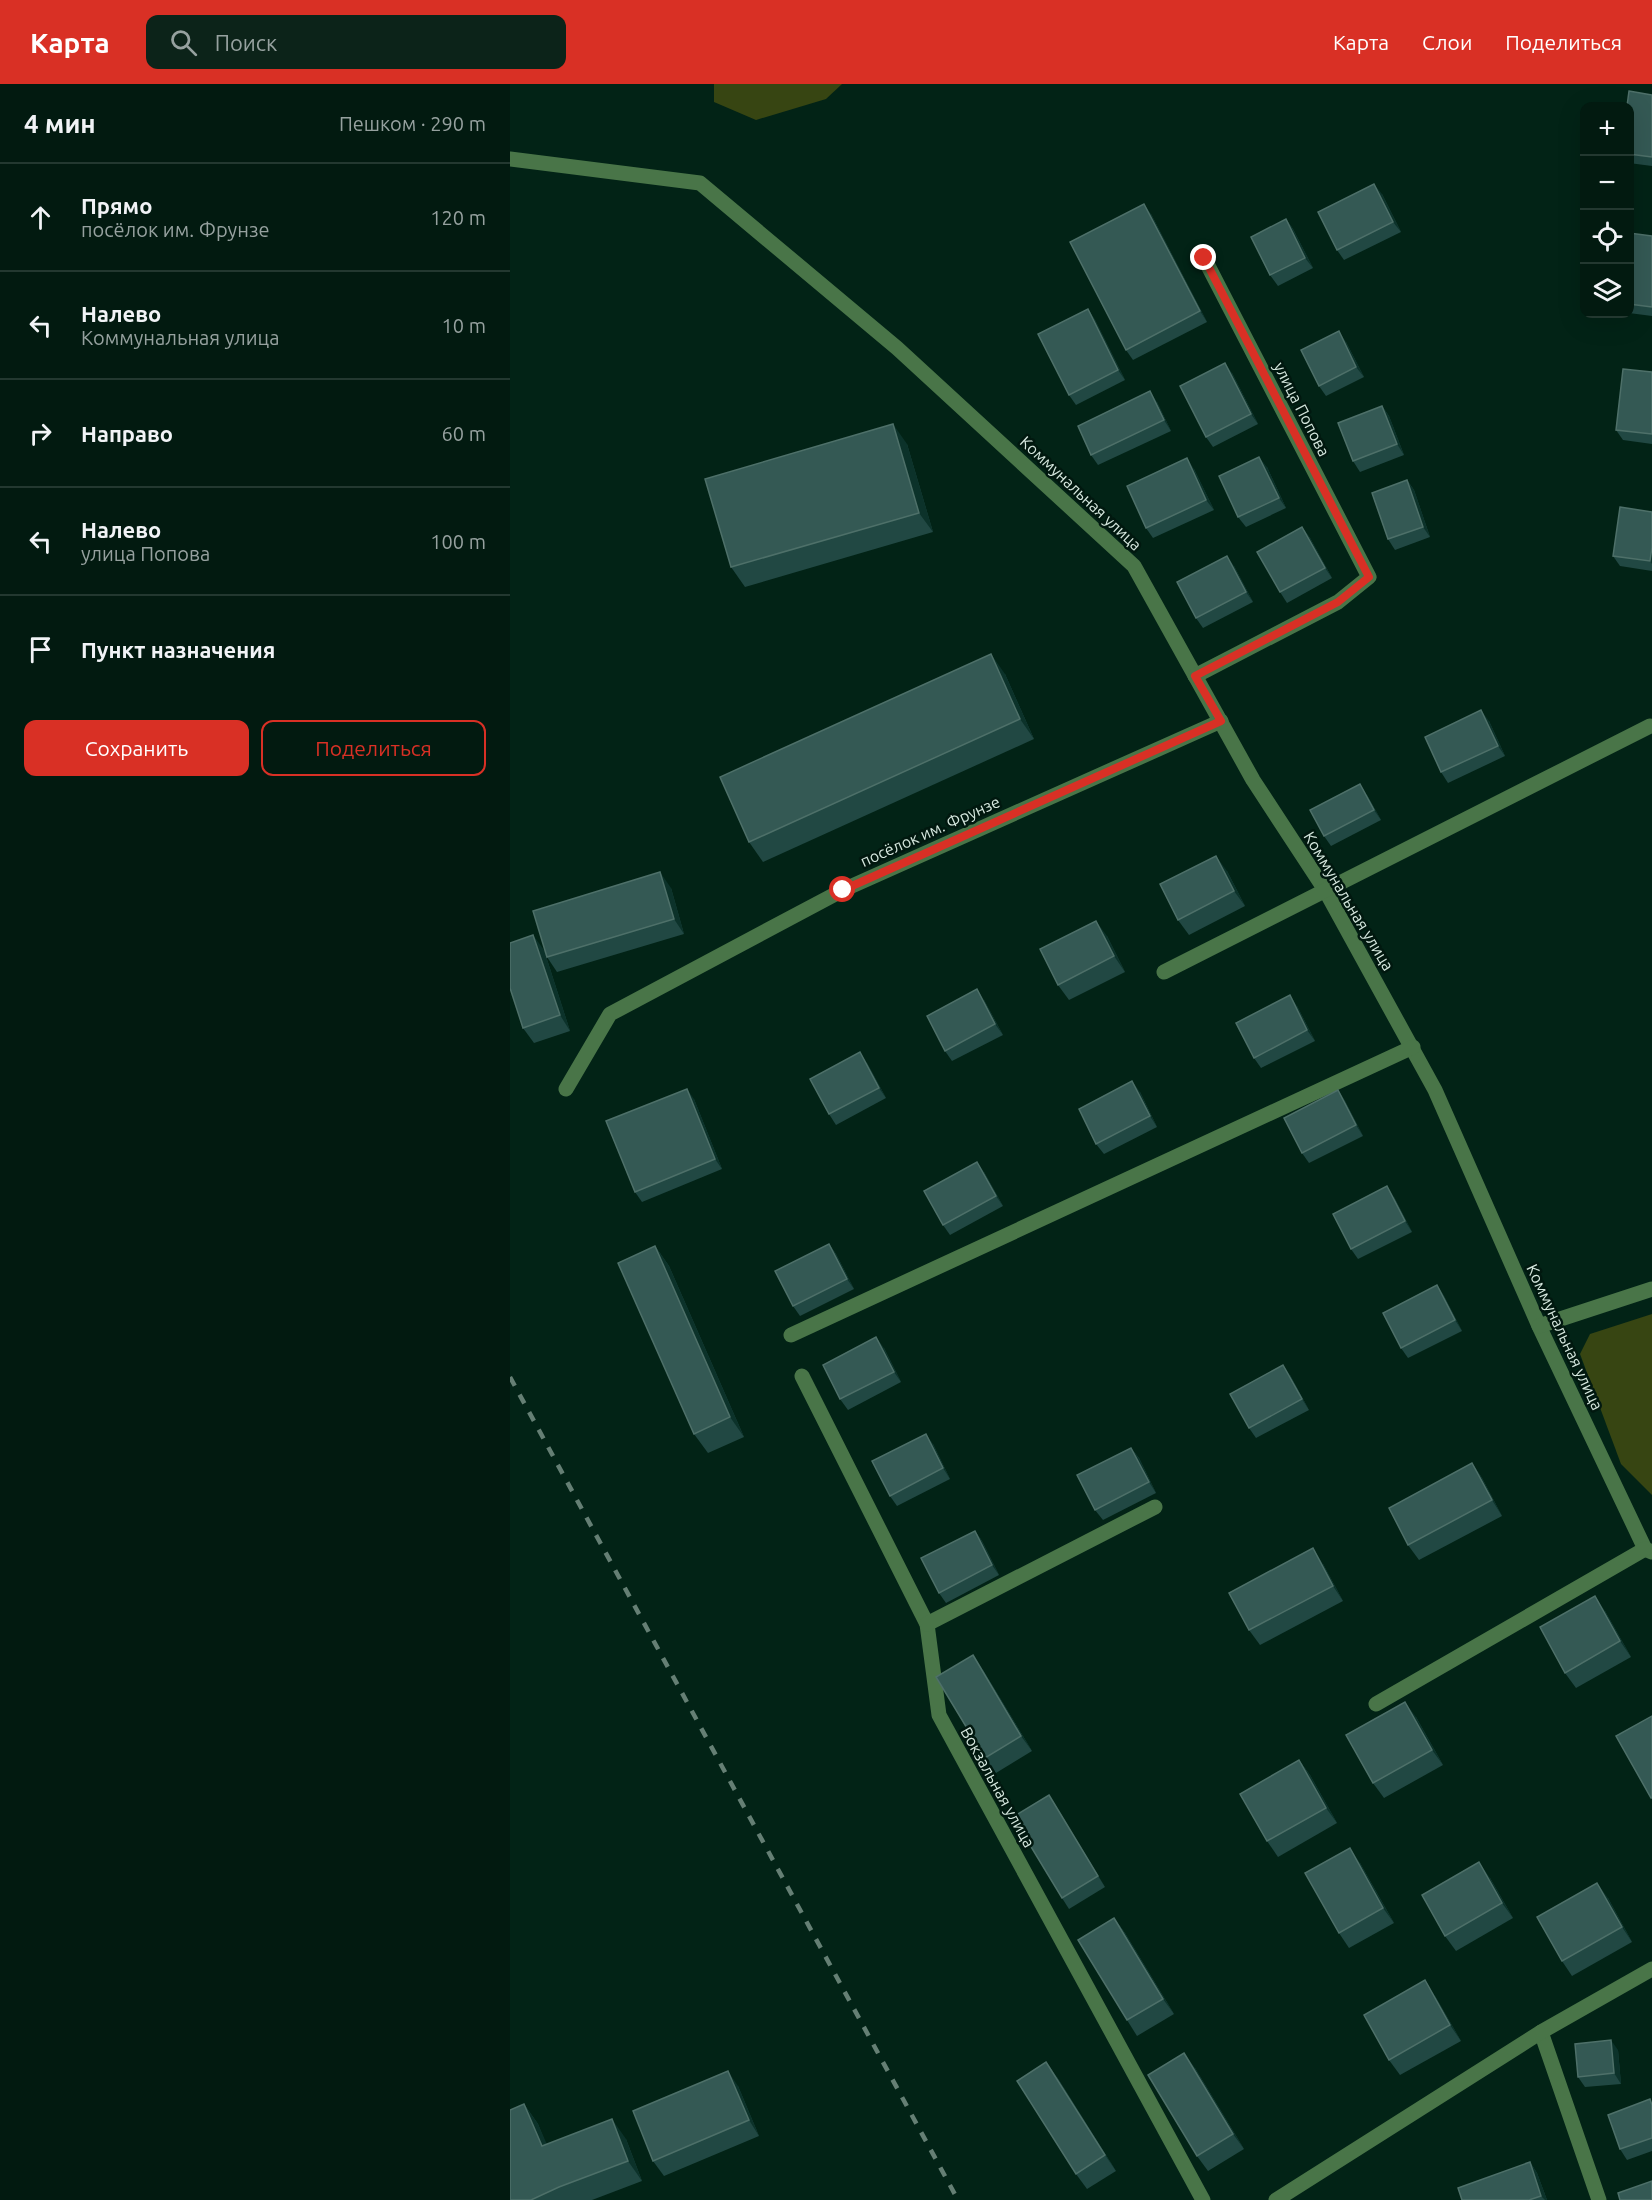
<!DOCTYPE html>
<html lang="ru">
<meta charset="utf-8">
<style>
body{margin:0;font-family:Ubuntu,sans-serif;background:#0c2319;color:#f1f3f6}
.controls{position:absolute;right:18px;top:18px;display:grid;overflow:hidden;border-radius:12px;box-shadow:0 6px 24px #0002}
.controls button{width:54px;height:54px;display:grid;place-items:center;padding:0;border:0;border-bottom:2px solid #233830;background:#021a10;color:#f1f3f6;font:30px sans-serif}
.stop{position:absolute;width:18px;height:18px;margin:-14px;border:4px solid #d93025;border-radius:50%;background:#fff}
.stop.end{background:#d93025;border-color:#fff;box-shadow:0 2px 6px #0008}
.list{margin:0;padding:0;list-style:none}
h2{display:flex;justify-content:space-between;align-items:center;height:78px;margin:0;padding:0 24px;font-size:26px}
h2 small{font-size:20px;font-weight:400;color:#96a19f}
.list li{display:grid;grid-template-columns:39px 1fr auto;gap:18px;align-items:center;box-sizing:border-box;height:108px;padding:0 24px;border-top:2px solid #233830}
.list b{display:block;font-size:22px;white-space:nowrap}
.list p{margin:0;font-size:20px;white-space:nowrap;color:#96a19f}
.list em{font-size:20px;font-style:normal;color:#96a19f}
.actions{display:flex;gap:12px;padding:18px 24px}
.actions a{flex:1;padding:14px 0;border:2px solid #d93025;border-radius:12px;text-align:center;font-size:21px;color:#d93025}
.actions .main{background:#d93025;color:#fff}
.icon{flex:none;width:33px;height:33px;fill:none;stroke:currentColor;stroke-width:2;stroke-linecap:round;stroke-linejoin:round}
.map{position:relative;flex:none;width:1142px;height:2116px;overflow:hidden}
header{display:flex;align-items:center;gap:36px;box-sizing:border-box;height:84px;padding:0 30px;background:#d93025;color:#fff}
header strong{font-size:28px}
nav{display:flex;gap:33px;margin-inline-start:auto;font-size:21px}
.search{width:420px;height:54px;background:#0c2319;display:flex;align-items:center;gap:15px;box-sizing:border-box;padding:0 21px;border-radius:12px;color:#96a19f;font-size:22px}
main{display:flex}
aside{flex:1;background:#021a10}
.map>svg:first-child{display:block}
.green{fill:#374512}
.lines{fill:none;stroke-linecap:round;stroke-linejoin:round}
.minor{stroke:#497548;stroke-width:15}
.rail{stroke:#657f74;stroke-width:4.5;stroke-dasharray:10 10;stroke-linecap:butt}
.wall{fill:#214843}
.shaded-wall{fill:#0c322a}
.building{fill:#345954;stroke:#4e7069;stroke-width:1.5}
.route{stroke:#d93025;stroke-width:8}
.labels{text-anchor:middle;stroke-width:5;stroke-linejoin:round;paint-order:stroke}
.street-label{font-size:16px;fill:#d6e8df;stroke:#01180f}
</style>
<header>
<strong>Карта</strong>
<div class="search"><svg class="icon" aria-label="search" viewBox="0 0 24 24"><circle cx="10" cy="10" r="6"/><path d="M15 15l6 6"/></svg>Поиск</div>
<nav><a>Карта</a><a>Слои</a><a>Поделиться</a></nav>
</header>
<main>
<aside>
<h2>4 мин<small>Пешком · 290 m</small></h2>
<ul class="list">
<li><svg class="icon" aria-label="ahead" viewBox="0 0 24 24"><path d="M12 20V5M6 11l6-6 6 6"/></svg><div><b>Прямо</b><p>посёлок им. Фрунзе</p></div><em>120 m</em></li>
<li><svg class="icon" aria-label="left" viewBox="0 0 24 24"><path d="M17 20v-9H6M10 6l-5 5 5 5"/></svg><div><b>Налево</b><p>Коммунальная улица</p></div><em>10 m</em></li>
<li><svg class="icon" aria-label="right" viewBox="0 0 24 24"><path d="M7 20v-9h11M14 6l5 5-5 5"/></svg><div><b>Направо</b></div><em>60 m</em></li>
<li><svg class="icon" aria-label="left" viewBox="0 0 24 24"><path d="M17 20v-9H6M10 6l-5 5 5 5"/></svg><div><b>Налево</b><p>улица Попова</p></div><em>100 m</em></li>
<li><svg class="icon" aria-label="arrive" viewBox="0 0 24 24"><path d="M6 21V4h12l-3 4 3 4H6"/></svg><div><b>Пункт назначения</b></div></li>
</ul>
<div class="actions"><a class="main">Сохранить</a><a>Поделиться</a></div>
</aside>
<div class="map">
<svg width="1142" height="2116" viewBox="0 0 1142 2116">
<rect width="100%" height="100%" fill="#022316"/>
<!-- green -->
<g class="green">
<polygon points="204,0 332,0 316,15 246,36 204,18"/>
<polygon points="1142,1230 1142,1411 1111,1380 1070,1270 1080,1250"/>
</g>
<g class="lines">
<!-- minor -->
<g class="minor">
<polyline points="0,75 190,99 387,264 624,482 743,696 815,806 925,1006 1029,1242 1135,1465 1142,1468"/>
<polyline points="685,592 828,518 859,493 694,174"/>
<polyline points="654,888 1140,642"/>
<polyline points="56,1005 100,930 333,806 711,637"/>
<polyline points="1029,1242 1142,1205"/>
<polyline points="281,1251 903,963"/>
<polyline points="292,1292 417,1540 429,1631 693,2116"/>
<polyline points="417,1540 645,1423"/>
<polyline points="866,1620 1135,1465"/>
<polyline points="1031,1948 1089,2116"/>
<polyline points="766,2116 1031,1948 1142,1885"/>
</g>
<!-- rail -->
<polyline class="rail" points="0,1293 448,2116"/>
</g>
<!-- wall -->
<g class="wall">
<polygon points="1142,11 1142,82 1119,79 1119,22"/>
<polygon points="872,110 891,148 834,176 827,166"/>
<polygon points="641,130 697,238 623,276 616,266"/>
<polygon points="776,135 783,145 803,184 768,202 760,191"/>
<polygon points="1119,149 1142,152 1142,232 1119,229"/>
<polygon points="578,225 585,236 615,296 566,321 559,311"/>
<polygon points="836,258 854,293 816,312 809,302"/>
<polygon points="1142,288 1142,360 1113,356 1106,346"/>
<polygon points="722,289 748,340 703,363 696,353"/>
<polygon points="647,318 661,347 588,381 581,371"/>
<polygon points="872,322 879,332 894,371 850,388 843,377"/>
<polygon points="397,360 423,448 235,503 221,483"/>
<polygon points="757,383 776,424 736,443 728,433"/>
<polygon points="684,385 704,426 643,454 636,444"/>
<polygon points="897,396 904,406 920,453 885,466 878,455"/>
<polygon points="1142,428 1142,487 1110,482 1103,472"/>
<polygon points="792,443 800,454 822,494 777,519 770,508"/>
<polygon points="724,482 743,518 693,544 686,534"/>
<polygon points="495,590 524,655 253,778 239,758"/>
<polygon points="979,637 995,672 938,699 931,688"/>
<polygon points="857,711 871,736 821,762 814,752"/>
<polygon points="717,787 735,822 679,851 668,836"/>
<polygon points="161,804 174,850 47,888 37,873"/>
<polygon points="597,852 615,888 559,916 548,901"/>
<polygon points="34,866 60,947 24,959 13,944"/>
<polygon points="474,916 493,951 442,977 435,967"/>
<polygon points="787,922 805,957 751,984 744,974"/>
<polygon points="357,979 376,1014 326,1041 319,1030"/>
<polygon points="828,1006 835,1017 853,1052 799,1079 792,1069"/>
<polygon points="630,1008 647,1043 594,1070 586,1060"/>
<polygon points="184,1015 212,1085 132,1118 125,1108"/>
<polygon points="474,1088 493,1122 440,1151 433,1141"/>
<polygon points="884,1113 902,1148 848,1175 841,1165"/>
<polygon points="319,1160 326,1170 344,1205 290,1232 283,1222"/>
<polygon points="145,1162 159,1182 234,1353 198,1369 184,1350"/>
<polygon points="927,1201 934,1212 952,1247 898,1274 891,1264"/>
<polygon points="374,1264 391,1298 338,1326 330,1315"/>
<polygon points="780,1291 799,1326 746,1354 739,1344"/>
<polygon points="423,1360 440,1395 387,1422 380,1412"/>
<polygon points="621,1364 629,1374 646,1409 593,1436 585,1426"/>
<polygon points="962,1379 972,1394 992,1432 909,1476 898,1461"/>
<polygon points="465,1447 472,1457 489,1491 436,1519 429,1509"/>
<polygon points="813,1480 833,1517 750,1561 739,1546"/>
<polygon points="1095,1527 1121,1573 1066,1604 1055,1589"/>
<polygon points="473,1586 522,1667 486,1689 475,1674"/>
<polygon points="906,1633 933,1681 874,1714 863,1699"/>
<polygon points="789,1676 800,1691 827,1739 768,1773 757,1757"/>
<polygon points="539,1711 546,1722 595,1803 559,1825 552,1814"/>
<polygon points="850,1779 884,1839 839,1864 829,1849"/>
<polygon points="980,1794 1003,1834 946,1867 935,1852"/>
<polygon points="1098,1814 1122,1858 1062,1892 1052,1877"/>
<polygon points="604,1834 615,1849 664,1930 627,1952 617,1936"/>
<polygon points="925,1912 951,1957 890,1991 879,1976"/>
<polygon points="1108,1966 1111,2000 1075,2003 1068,1993"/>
<polygon points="685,1984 734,2065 698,2087 687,2072"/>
<polygon points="547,1993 606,2087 577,2105 566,2090"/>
<polygon points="228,2002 249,2052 154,2092 143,2077"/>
<polygon points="1142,2018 1142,2067 1117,2076 1110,2065"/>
<polygon points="14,2020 28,2040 36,2060 116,2055 132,2097 82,2116 0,2116"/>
<polygon points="1020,2078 1027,2089 1037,2116 952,2116"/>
</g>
<!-- shaded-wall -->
<g class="shaded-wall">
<polygon points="864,100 872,110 891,148 883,138"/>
<polygon points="634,120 641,130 697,238 690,227"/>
<polygon points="776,135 783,145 803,184 795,174"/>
<polygon points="578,225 585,236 615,296 608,286"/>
<polygon points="829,247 836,258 854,293 846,283"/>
<polygon points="715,279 722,289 748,340 741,330"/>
<polygon points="640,307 647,318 661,347 654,336"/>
<polygon points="872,322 879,332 894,371 887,360"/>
<polygon points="383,340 397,360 423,448 409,429"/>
<polygon points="749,373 757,383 776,424 769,414"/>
<polygon points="677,374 684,385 704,426 696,416"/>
<polygon points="897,396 904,406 920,453 913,443"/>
<polygon points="792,443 800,454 822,494 815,484"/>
<polygon points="1142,463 1142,480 1140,477"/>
<polygon points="717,472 724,482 743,518 736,508"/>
<polygon points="481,570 495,590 524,655 510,635"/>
<polygon points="971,626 979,637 995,672 988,662"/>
<polygon points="850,700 857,711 871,736 864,726"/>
<polygon points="706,772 717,787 735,822 724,807"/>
<polygon points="150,788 161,804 174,850 164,835"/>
<polygon points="586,837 597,852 615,888 604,872"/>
<polygon points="23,851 34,866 60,947 50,931"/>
<polygon points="467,905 474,916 493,951 485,940"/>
<polygon points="780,911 787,922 805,957 797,946"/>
<polygon points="350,968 357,979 376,1014 369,1004"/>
<polygon points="622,997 630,1008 647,1043 640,1032"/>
<polygon points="177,1005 184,1015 212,1085 205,1075"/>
<polygon points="828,1006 835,1017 853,1052 846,1041"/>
<polygon points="467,1078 474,1088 493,1122 486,1112"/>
<polygon points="877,1102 884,1113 902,1148 895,1137"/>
<polygon points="319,1160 326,1170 344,1205 337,1195"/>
<polygon points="145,1162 159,1182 234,1353 220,1333"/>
<polygon points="927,1201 934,1212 952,1247 945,1236"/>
<polygon points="366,1253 374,1264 391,1298 384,1288"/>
<polygon points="773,1281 780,1291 799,1326 792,1315"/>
<polygon points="416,1350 423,1360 440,1395 433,1384"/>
<polygon points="621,1364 629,1374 646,1409 639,1398"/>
<polygon points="962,1379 972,1394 992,1432 982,1416"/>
<polygon points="465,1447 472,1457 489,1491 482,1481"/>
<polygon points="803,1464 813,1480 833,1517 823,1502"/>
<polygon points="1085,1512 1095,1527 1121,1573 1110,1557"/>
<polygon points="463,1571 473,1586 522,1667 511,1652"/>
<polygon points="895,1618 906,1633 933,1681 922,1666"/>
<polygon points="789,1676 800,1691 827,1739 816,1724"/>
<polygon points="539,1711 546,1722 595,1803 588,1792"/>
<polygon points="840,1764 850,1779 884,1839 873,1824"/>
<polygon points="969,1778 980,1794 1003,1834 992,1819"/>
<polygon points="1087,1799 1098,1814 1122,1858 1112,1843"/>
<polygon points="604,1834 615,1849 664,1930 653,1915"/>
<polygon points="915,1896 925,1912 951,1957 940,1941"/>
<polygon points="1101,1956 1108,1966 1111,2000 1104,1989"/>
<polygon points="674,1969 685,1984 734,2065 723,2050"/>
<polygon points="536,1978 547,1993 606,2087 595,2071"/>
<polygon points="218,1987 228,2002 249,2052 239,2036"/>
<polygon points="14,2020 28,2040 46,2081 32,2062"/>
<polygon points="102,2035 116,2055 132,2097 118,2077"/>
<polygon points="1020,2078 1027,2089 1037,2116 1035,2116 1031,2112"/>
</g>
<!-- building -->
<g class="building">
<polygon points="1119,7 1142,11 1142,73 1119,70 1119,22 1117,22"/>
<polygon points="864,100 883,138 827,166 808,128"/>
<polygon points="634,120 690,227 616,266 560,158"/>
<polygon points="776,135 795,174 760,191 741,153"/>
<polygon points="1119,149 1142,152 1142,223 1119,220"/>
<polygon points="578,225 608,286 559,311 528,250"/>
<polygon points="829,247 846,283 809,302 791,266"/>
<polygon points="715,279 741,330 696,353 670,302"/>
<polygon points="1113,285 1142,288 1142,350 1106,346"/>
<polygon points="640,307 654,336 581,371 568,342"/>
<polygon points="872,322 887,360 843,377 828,339"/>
<polygon points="383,340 409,429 221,483 195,395"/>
<polygon points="749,373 769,414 728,433 709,392"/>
<polygon points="677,374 696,416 636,444 617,402"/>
<polygon points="897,396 913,443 878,455 862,409"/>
<polygon points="1110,423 1142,428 1142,463 1140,477 1103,472"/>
<polygon points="792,443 815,484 770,508 747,468"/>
<polygon points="717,472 736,508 686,534 667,498"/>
<polygon points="481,570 510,635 239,758 210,693"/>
<polygon points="971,626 988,662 931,688 915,653"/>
<polygon points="850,700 864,726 814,752 800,726"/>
<polygon points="706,772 724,807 668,836 650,800"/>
<polygon points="150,788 164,835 37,873 23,827"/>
<polygon points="586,837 604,872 548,901 530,865"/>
<polygon points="23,851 50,931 13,944 0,904 0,859"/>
<polygon points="467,905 485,940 435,967 417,932"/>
<polygon points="780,911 797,946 744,974 726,939"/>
<polygon points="350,968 369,1004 319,1030 300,995"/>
<polygon points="622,997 640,1032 586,1060 569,1025"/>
<polygon points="177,1005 205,1075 125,1108 96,1037"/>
<polygon points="828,1006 846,1041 792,1069 774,1034"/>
<polygon points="467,1078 486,1112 433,1141 414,1107"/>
<polygon points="877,1102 895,1137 841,1165 823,1130"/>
<polygon points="319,1160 337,1195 283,1222 265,1187"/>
<polygon points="145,1162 220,1333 184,1350 108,1179"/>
<polygon points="927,1201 945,1236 891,1264 873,1229"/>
<polygon points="366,1253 384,1288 330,1315 313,1281"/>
<polygon points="773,1281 792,1315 739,1344 720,1310"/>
<polygon points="416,1350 433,1384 380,1412 362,1377"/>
<polygon points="621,1364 639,1398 585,1426 567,1391"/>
<polygon points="962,1379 982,1416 898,1461 879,1424"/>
<polygon points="465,1447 482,1481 429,1509 411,1474"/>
<polygon points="803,1464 823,1502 739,1546 719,1509"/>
<polygon points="1085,1512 1110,1557 1055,1589 1030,1543"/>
<polygon points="463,1571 511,1652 475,1674 426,1593"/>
<polygon points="895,1618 922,1666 863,1699 836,1651"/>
<polygon points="1142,1632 1142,1714 1141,1714 1106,1652"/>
<polygon points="789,1676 816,1724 757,1757 730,1710"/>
<polygon points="539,1711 588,1792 552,1814 503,1733"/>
<polygon points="840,1764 873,1824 829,1849 795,1789"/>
<polygon points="969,1778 992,1819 935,1852 912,1811"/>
<polygon points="1087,1799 1112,1843 1052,1877 1027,1833"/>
<polygon points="604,1834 653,1915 617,1936 568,1856"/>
<polygon points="915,1896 940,1941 879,1976 854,1931"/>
<polygon points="1101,1956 1104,1989 1068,1993 1065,1960"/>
<polygon points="674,1969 723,2050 687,2072 638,1991"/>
<polygon points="536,1978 595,2071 566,2090 507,1997"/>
<polygon points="218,1987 239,2036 143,2077 123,2027"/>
<polygon points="1140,2015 1142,2021 1142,2054 1110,2065 1098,2031"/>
<polygon points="14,2020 32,2062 102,2035 118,2077 49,2103 21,2116 0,2116 0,2026"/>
<polygon points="1020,2078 1031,2112 1019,2116 952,2116 948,2104"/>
<polygon points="1142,2097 1142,2116 1110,2116 1108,2109"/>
</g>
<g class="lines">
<!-- route -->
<polyline class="route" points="333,806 711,637 685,592 828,518 859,493 694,174"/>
</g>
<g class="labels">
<!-- street labels -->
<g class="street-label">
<text transform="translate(792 325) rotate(63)" y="6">улица Попова</text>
<text transform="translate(571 409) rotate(43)" y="6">Коммунальная улица</text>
<text transform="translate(420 747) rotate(-24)" y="6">посёлок им. Фрунзе</text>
<text transform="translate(839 817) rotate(59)" y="6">Коммунальная улица</text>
<text transform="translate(1055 1253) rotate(65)" y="6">Коммунальная улица</text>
<text transform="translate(488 1703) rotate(61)" y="6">Вокзальная улица</text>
</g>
</g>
</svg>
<div class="controls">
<button>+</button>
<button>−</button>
<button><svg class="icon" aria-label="locate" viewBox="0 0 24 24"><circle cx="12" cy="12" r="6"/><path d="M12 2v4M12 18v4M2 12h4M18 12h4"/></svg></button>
<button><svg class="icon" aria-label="layers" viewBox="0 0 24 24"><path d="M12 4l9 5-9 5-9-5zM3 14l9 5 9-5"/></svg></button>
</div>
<div class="stop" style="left:333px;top:806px"></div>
<div class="stop end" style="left:694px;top:174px"></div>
</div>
</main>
